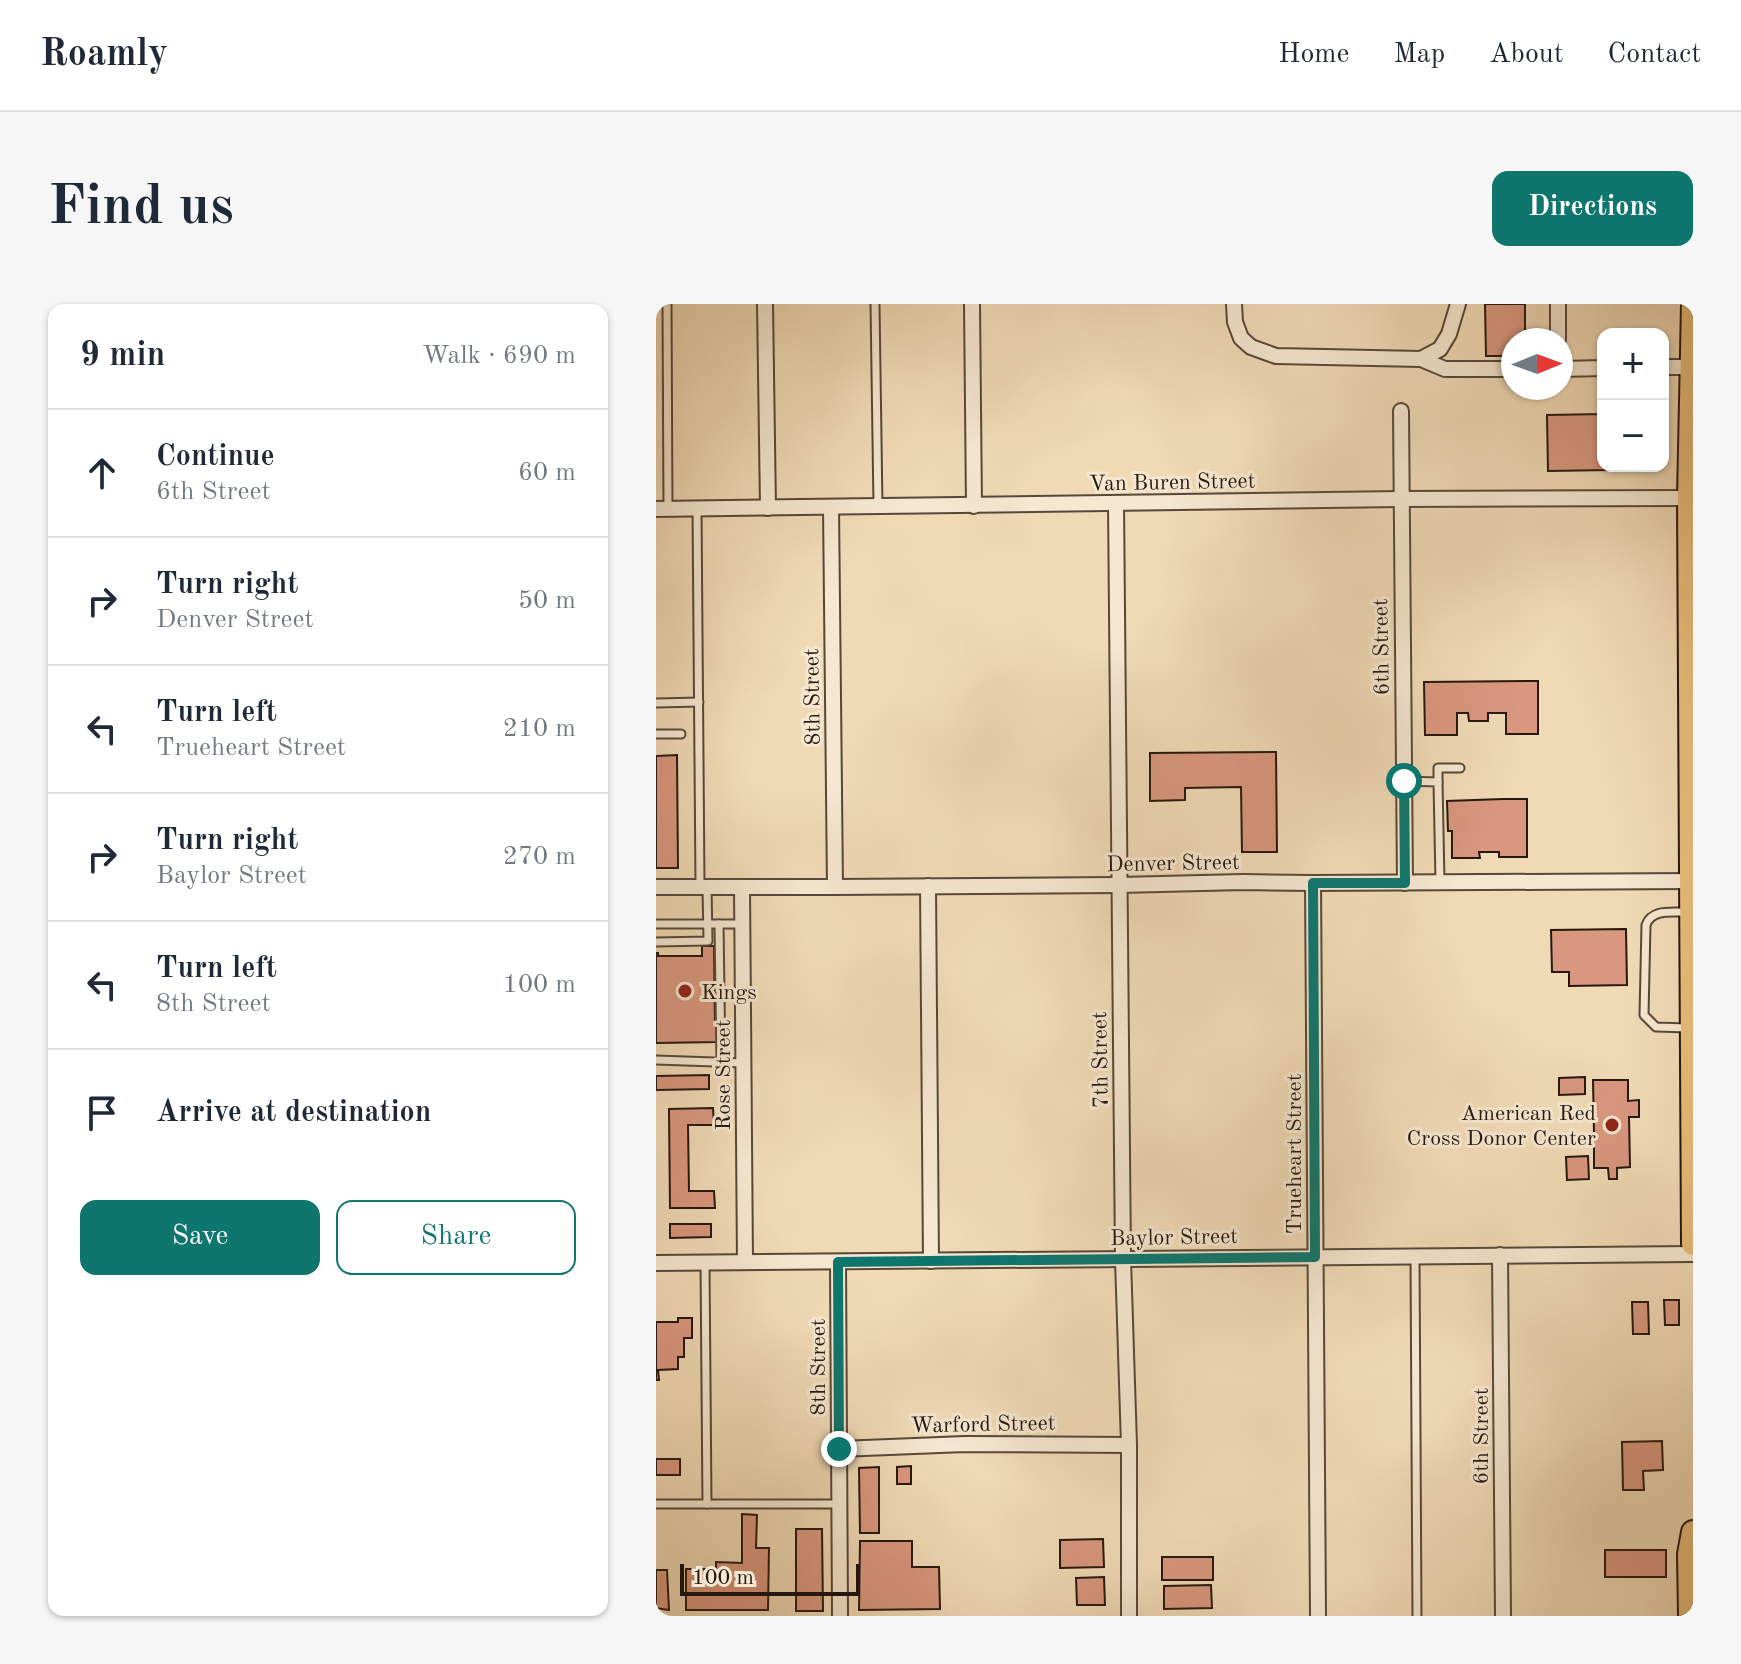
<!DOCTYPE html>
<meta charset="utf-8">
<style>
body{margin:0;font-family:"Old Standard TT",serif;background:#f6f6f7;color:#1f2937}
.controls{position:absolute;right:24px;top:24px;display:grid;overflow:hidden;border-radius:16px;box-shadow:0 2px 6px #0004}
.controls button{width:72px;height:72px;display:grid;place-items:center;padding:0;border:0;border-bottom:2px solid #e0e1e3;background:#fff;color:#1f2937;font:40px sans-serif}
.compass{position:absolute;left:845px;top:24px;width:72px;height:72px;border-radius:50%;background:#fff;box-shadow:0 2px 6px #0004;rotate:89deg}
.scale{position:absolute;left:24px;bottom:20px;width:180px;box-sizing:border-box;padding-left:8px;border:4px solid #26180f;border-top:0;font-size:22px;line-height:28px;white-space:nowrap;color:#26180f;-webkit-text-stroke:6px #f5e7d0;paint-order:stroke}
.stop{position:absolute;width:24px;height:24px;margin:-18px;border:6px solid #0f766e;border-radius:50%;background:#fff}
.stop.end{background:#0f766e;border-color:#fff;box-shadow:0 2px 8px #0008}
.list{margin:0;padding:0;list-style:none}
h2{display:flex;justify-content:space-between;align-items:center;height:104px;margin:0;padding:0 32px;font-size:34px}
h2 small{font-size:26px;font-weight:400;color:#747a83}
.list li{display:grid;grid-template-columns:52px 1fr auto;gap:24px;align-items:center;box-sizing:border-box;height:128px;padding:0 32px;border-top:2px solid #e0e1e3}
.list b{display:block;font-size:30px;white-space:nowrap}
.list p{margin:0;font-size:26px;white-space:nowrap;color:#747a83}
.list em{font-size:26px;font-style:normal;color:#747a83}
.actions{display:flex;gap:16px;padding:24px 32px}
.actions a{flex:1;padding:18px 0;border:2px solid #0f766e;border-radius:16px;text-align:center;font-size:28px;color:#0f766e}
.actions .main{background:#0f766e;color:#fff}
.icon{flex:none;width:44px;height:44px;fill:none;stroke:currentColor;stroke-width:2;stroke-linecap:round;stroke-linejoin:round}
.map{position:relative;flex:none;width:1037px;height:1312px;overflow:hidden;border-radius:16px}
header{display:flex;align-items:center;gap:48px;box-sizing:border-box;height:112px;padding:0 40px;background:#fff;border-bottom:2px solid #e0e1e3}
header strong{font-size:38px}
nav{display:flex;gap:44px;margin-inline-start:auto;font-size:28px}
.intro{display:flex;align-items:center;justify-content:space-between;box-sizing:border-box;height:192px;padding:0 48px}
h1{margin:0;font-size:56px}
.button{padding:20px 36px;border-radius:16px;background:#0f766e;color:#fff;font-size:28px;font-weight:700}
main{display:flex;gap:48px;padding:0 48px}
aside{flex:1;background:#fff;border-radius:16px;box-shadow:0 2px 6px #0004}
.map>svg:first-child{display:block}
.building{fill:#d9977f;stroke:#26180f;stroke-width:2}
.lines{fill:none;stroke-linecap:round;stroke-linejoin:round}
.lane-casing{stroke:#584839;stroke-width:11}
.street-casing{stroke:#584839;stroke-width:18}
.primary-casing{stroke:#26180f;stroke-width:26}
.lane{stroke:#f5e7d0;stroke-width:7}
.street{stroke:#f5e7d0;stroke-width:14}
.primary{stroke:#e8bd7b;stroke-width:22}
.route{stroke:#0f766e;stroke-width:10}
.poi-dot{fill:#8f2418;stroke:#f5e7d0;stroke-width:3}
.labels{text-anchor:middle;stroke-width:6;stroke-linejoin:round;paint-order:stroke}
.street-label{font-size:22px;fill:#26180f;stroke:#f5e7d0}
.poi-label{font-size:22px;fill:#26180f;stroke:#f5e7d0;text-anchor:start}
</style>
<header>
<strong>Roamly</strong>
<nav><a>Home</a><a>Map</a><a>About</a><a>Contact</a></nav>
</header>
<div class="intro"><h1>Find us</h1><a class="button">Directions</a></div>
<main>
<aside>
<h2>9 min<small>Walk · 690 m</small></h2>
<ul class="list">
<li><svg class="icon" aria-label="ahead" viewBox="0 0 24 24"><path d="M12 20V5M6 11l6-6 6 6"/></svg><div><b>Continue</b><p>6th Street</p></div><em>60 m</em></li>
<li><svg class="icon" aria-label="right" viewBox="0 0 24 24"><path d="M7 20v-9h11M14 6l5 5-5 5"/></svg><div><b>Turn right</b><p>Denver Street</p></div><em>50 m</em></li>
<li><svg class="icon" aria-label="left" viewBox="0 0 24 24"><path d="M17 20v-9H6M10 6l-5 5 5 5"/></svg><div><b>Turn left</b><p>Trueheart Street</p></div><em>210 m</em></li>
<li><svg class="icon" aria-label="right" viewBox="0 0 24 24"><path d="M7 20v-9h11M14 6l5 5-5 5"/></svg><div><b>Turn right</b><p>Baylor Street</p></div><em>270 m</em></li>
<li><svg class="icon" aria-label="left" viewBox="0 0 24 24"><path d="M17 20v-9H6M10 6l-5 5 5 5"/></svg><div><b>Turn left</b><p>8th Street</p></div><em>100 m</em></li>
<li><svg class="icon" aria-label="arrive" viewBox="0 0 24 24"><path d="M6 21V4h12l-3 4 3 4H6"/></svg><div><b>Arrive at destination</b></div></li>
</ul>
<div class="actions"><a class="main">Save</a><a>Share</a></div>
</aside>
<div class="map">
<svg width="1037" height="1312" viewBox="0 0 1037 1312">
<rect width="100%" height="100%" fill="#f0dab6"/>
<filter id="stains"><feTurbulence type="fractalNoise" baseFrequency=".0025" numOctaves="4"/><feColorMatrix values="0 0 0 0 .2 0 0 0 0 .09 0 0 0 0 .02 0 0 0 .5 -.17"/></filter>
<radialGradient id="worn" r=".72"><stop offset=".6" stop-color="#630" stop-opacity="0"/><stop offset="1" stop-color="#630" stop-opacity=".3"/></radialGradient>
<!-- building -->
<g class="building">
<polygon points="829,0 869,0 869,36 857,36 857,52 830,52"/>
<polygon points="947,110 947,162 953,162 953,166 892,167 891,111"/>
<polygon points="882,377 882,430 850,430 850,409 832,409 832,417 813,417 812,409 801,409 801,431 769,431 768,378"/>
<polygon points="620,448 621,548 586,548 585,483 529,484 529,496 494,497 494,449"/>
<polygon points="21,451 22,564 0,564 0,452"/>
<polygon points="847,495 871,495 871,553 843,553 843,548 823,548 824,554 796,554 796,527 792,527 791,497"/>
<polygon points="970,625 971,681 913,682 913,668 896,668 895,626"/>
<polygon points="46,642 58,642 59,722 63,722 63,738 0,739 0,649 2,649 2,652 46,652"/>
<polygon points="53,771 53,785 0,786 0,772"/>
<polygon points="929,773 929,790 903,791 903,774"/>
<polygon points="937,776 972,776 972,797 983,796 983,813 973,813 974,863 961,864 961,875 953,875 952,864 938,864 938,839 932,839 932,829 938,829"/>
<polygon points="57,804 58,821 32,821 33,887 58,887 59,904 14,904 13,805"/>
<polygon points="932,852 933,875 911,876 910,853"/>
<polygon points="14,920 55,920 55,933 14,934"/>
<polygon points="1008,996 1023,996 1023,1021 1009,1021"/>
<polygon points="976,998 992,998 993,1030 977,1030"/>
<polygon points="22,1014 36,1014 36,1034 28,1034 28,1053 22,1053 22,1065 2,1066 3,1076 0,1076 0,1018 22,1018"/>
<polygon points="1006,1137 1007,1166 987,1167 988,1186 967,1186 966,1138"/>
<rect x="0" y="1155" width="24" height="16"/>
<polygon points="255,1162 255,1180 241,1180 241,1163"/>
<polygon points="223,1163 223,1229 204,1229 203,1164"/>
<polygon points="86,1210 101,1211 100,1244 113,1244 112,1306 30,1306 30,1265 60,1265 60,1258 86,1259"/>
<polygon points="140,1225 166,1225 167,1307 140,1307"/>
<polygon points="447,1235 448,1263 404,1264 404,1236"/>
<polygon points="204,1237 256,1237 256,1263 283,1263 284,1305 203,1306"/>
<rect x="949" y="1246" width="61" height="27"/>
<rect x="506" y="1253" width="51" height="23"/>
<polygon points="0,1266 11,1266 13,1306 0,1304"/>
<polygon points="448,1273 449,1301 421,1301 420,1274"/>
<polygon points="555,1281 556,1304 508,1305 508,1282"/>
</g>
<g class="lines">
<!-- lane casing -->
<g class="lane-casing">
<g id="lane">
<polyline points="11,0 12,205"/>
<polyline points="219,0 222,202"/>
<polyline points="41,205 44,582"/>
<polyline points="0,399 43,398"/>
<polyline points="0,430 25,430"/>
<polyline points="749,477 782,478 784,578"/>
<polyline points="782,478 782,464 804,464"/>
<polyline points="0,620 86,620"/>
<polyline points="63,620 65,759"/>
<polyline points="0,638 52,637 51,583"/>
<path d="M1032 724 1000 723 988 711 990 621C996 604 1017 609 1032 608"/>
<polyline points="0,756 88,759"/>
<polyline points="759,952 761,1312"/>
<polyline points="49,959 51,1200"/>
<polyline points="0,1200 183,1200"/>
</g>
</g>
<!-- street casing -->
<g class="street-casing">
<g id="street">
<polyline points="109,0 112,204"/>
<polyline points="316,0 318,202"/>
<polyline points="578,0 579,18 585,34 595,43 620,52 765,55 784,45 793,30 802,0"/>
<polyline points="902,0 902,36"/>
<polyline points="765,55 789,65 857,65"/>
<polyline points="1007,63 1036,63"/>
<polyline points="905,65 947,64"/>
<polyline points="745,107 749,579"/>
<polyline points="460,199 467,955 473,1141 473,1312"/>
<polyline points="175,203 179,583"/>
<polyline points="0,205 745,195 1033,194"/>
<polyline points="657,579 662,1312"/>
<polyline points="272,582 275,957"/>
<polyline points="0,583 179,583 463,581 588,578 657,579 1035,577"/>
<polyline points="86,583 89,958"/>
<polyline points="844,951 847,1312"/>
<polyline points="182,958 184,1312"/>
<polyline points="0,959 1037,950"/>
<polyline points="183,1145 309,1140 473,1141"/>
</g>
</g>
<!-- primary casing -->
<g class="primary-casing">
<g id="primary">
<polyline points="1037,0 1033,194 1037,940"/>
<polyline points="1034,1312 1033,1250 1037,1228"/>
</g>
</g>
<!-- lane -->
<use href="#lane" class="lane"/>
<!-- street -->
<use href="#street" class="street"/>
<!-- primary -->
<use href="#primary" class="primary"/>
</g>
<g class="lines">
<!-- route -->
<polyline class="route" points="183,1145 182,958 659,953 657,579 749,579 748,477"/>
</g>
<!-- markers -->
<g class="poi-dot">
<circle cx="29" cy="687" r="8"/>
<circle cx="956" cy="821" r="8"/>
</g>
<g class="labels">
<!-- street labels -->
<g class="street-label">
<text transform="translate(516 177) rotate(-1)" y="8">Van Buren Street</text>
<text transform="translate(724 343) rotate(-91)" y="8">6th Street</text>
<text transform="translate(155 393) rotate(-91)" y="8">8th Street</text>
<text transform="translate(517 558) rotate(-1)" y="8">Denver Street</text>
<text transform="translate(443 756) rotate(-91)" y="8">7th Street</text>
<text transform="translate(66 771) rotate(-90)" y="8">Rose Street</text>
<text transform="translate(637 850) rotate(-90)" y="8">Trueheart Street</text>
<text transform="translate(518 932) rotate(-1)" y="8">Baylor Street</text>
<text transform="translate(161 1063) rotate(-90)" y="8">8th Street</text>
<text transform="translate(327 1119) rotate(-1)" y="8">Warford Street</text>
<text transform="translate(824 1132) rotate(-90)" y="8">6th Street</text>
</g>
<!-- poi labels -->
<g class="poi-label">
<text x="45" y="695">Kings</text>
<text x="940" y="816" text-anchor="end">American Red<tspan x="940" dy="25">Cross Donor Center</tspan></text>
</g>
</g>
<rect width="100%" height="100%" filter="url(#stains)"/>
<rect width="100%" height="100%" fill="url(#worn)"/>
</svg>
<div class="controls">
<button>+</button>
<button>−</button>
</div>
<svg class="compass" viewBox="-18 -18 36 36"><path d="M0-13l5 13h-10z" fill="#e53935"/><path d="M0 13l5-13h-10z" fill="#747a83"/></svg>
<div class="scale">100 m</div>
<div class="stop" style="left:748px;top:477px"></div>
<div class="stop end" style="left:183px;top:1145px"></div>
</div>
</main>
